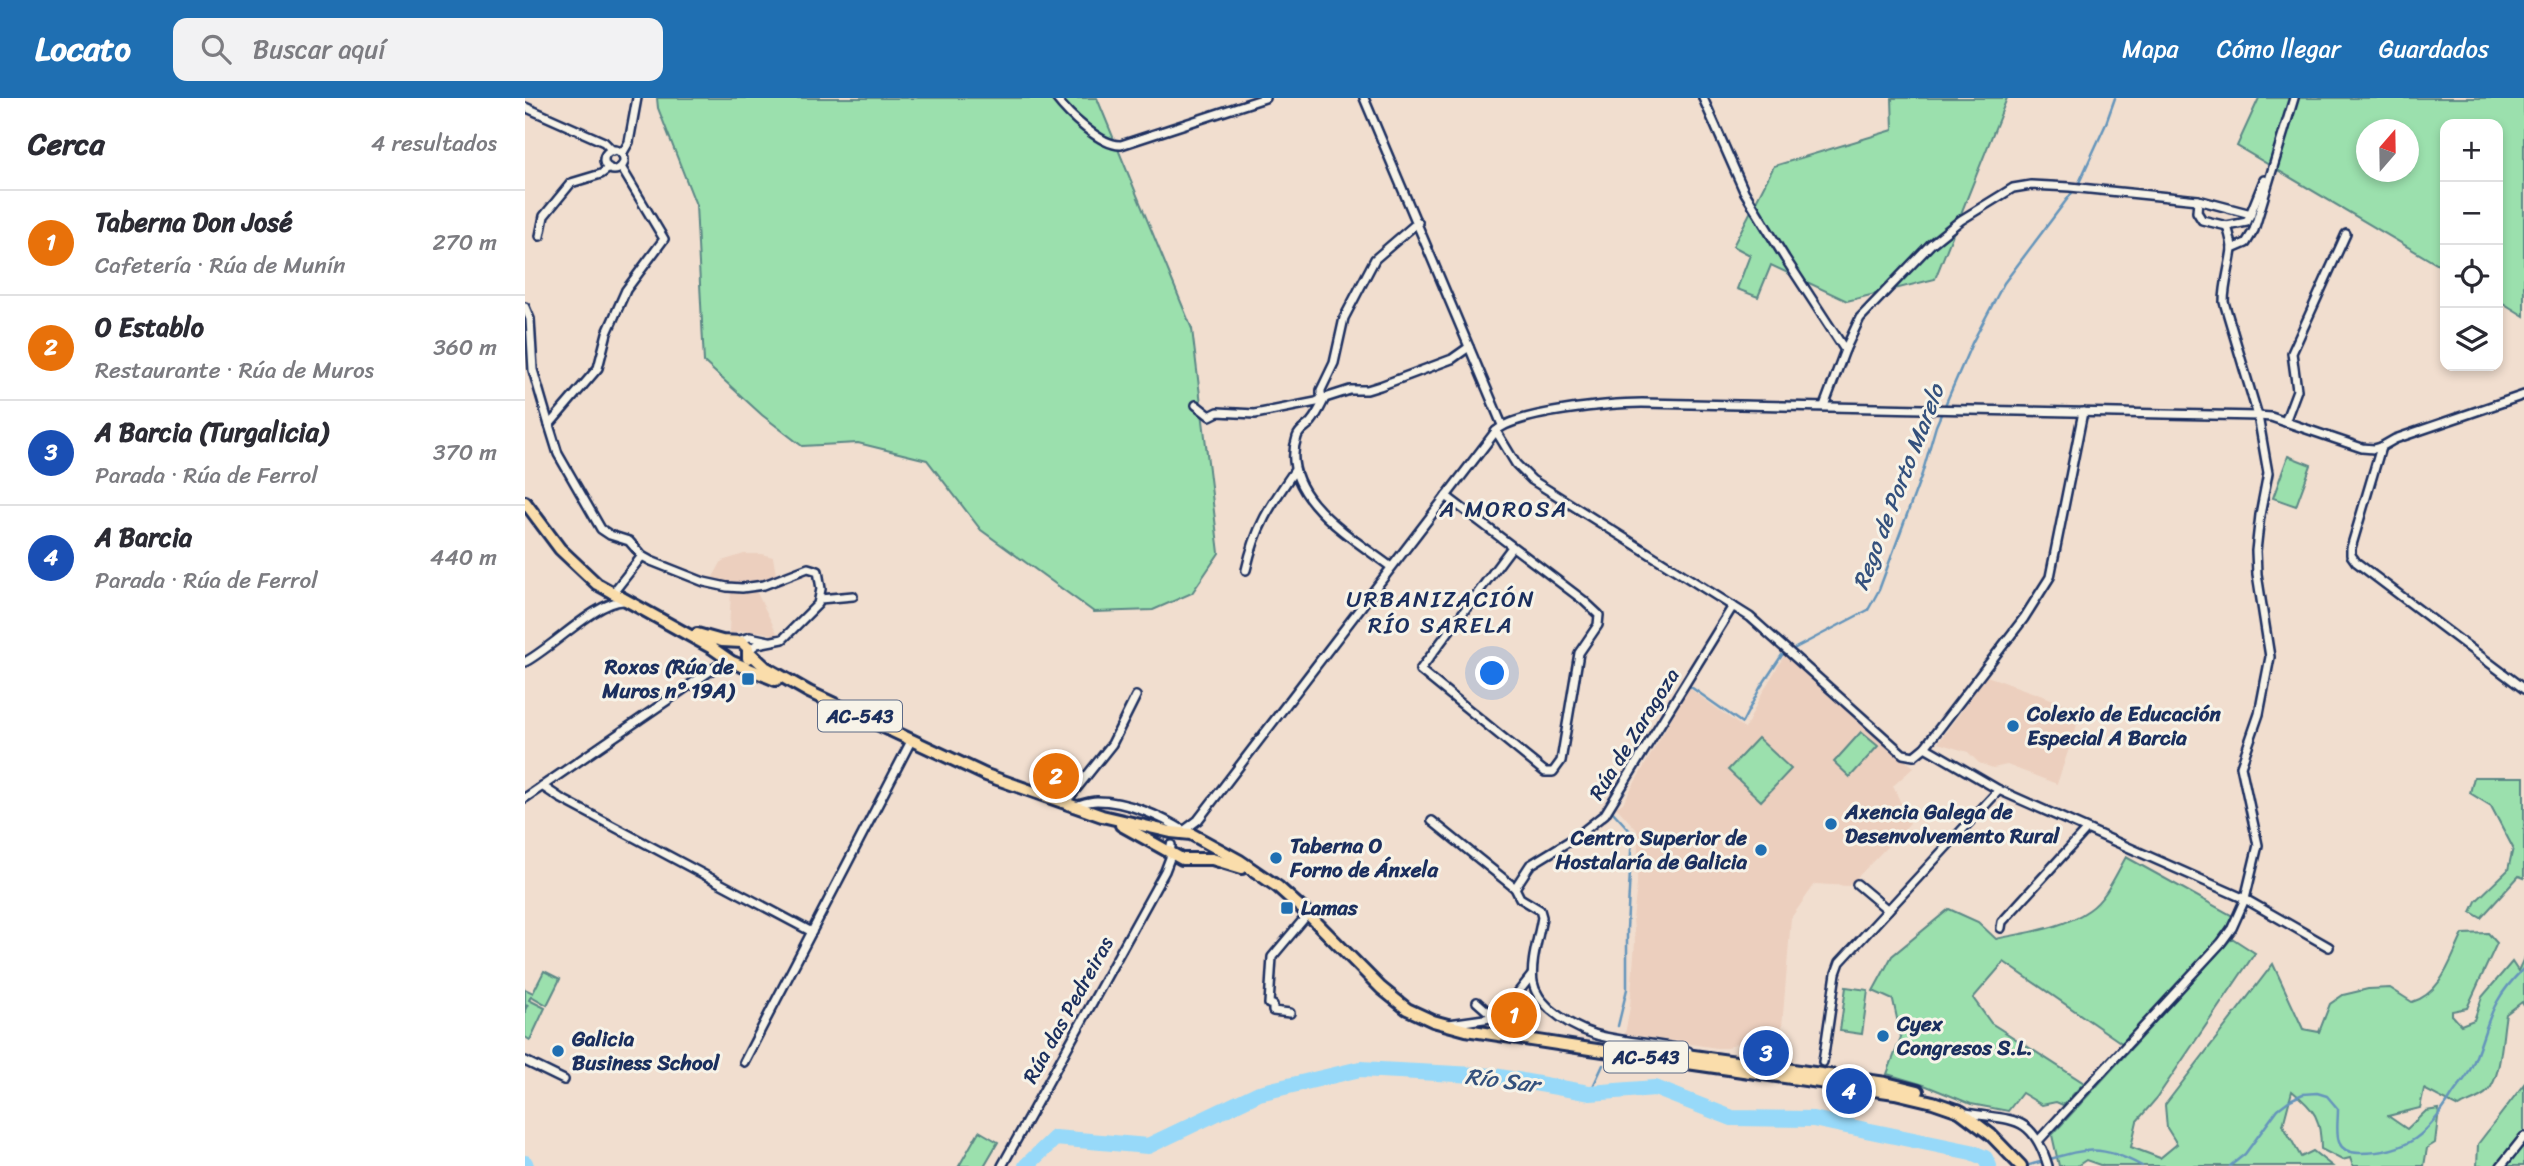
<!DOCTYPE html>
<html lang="es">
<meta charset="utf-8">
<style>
body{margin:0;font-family:Sriracha,sans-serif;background:#f2f2f3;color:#2b2b33}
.controls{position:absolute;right:21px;top:21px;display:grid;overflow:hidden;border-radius:14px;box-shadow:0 4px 10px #0003}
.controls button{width:63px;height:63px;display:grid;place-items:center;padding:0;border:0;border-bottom:2px solid #e1e1e2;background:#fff;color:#2b2b33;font:35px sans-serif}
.compass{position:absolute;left:1831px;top:21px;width:63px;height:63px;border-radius:50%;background:#fff;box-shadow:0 4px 10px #0003;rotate:20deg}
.you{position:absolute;left:968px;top:576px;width:24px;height:24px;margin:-18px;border:5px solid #fff;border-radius:50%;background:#1a73e8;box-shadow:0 0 0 10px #1a73e833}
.badge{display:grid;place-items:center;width:46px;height:46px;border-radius:50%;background:#1f6fb2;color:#fff;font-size:23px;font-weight:700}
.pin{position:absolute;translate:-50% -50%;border:4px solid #fff;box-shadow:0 2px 7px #0006}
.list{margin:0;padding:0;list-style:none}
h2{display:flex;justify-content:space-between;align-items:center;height:91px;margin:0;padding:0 28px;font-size:30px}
h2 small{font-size:23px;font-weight:400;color:#7c7c81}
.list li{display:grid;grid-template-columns:46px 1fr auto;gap:21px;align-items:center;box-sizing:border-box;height:105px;padding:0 28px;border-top:2px solid #e1e1e2}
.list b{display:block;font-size:26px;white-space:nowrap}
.list p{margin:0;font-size:23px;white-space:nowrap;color:#7c7c81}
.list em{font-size:23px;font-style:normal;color:#7c7c81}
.icon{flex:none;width:38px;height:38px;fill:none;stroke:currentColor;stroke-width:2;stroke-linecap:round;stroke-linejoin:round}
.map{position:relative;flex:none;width:1999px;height:1068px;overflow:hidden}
header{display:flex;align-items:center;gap:42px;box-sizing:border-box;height:98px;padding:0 35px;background:#1f6fb2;color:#fff}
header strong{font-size:33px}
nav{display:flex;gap:38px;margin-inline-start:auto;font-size:24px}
.search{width:490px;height:63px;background:#f2f2f3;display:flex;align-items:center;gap:18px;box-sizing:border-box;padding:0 24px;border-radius:14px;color:#7c7c81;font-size:26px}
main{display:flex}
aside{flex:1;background:#fff}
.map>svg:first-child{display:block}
.built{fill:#eccfbe}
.green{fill:#9be0ad;stroke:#5b8886;stroke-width:2;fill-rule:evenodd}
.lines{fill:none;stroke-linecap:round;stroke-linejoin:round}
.stream{stroke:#6595bb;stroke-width:2.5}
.river{stroke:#97d9f9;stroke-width:16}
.minor-casing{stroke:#1b2f5e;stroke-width:12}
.primary-casing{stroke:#1b2f5e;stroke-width:16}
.minor{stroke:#f7f3e8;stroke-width:7}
.primary{stroke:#faddab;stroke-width:10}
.poi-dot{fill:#1f6fb2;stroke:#f7f3e8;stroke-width:2.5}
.labels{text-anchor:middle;stroke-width:6;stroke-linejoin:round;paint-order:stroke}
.shield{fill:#f7f3e8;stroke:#5d6a87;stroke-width:2}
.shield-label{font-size:19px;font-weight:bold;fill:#1b2f5e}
.poi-label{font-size:21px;font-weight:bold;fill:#1b2f5e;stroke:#f7f3e8;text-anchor:start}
.street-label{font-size:21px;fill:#1b2f5e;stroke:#f7f3e8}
.water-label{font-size:23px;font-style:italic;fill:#34517d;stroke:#f7f3e8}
.neighbourhood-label{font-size:23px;letter-spacing:2px;fill:#1b2f5e;stroke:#f7f3e8}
</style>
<header>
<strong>Locato</strong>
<div class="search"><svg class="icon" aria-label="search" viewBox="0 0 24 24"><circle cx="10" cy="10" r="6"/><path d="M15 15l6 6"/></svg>Buscar aquí</div>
<nav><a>Mapa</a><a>Cómo llegar</a><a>Guardados</a></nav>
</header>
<main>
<aside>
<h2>Cerca<small>4 resultados</small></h2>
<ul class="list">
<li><span class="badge" style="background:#e8710a">1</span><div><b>Taberna Don José</b><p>Cafetería · Rúa de Munín</p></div><em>270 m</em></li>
<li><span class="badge" style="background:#e8710a">2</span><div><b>O Establo</b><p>Restaurante · Rúa de Muros</p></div><em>360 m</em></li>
<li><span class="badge" style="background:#1a4fb4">3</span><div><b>A Barcia (Turgalicia)</b><p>Parada · Rúa de Ferrol</p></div><em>370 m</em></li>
<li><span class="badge" style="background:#1a4fb4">4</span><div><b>A Barcia</b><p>Parada · Rúa de Ferrol</p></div><em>440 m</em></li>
</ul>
</aside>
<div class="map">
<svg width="1999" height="1068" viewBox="0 0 1999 1068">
<rect width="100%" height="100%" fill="#f1decf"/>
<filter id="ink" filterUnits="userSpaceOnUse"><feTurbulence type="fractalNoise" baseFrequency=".0143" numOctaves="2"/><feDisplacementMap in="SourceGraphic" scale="14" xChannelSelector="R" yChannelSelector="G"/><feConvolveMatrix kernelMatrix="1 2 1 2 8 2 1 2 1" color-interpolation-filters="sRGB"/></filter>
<g filter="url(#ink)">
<!-- built -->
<g class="built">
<polygon points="219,456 236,456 248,459 253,488 231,493 254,539 237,534 215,533 205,537 204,534 206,493 188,489 188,479 197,463"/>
<polygon points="1260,556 1364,650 1389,669 1368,688 1385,725 1324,788 1290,786 1266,820 1255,953 1228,952 1222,949 1221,945 1211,945 1203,950 1192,950 1100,936 1105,909 1110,844 1108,821 1112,787 1113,741 1112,732 1091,709 1098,705 1164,590 1220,631 1236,597"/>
<polygon points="1462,578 1557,612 1532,686 1482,667 1468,670 1454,665 1443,654 1413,645"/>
</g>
<!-- green -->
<g class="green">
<polygon points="132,0 572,0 667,231 694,455 667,495 628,512 569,514 456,432 402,362 333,345 277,348 237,317 179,264 171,107 133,10"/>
<polygon points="1367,0 1482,0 1410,181 1322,203 1246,167 1233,199 1212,191 1225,157 1208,148 1249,68 1368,32"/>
<path d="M1734 0H1999V218L1973 202V26H1920V171L1712 48ZM1842 32H1884V74H1842Z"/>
<polygon points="1763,358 1786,367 1771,408 1748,400"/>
<polygon points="1336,634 1353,648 1325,679 1309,664"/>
<polygon points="1233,640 1266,671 1236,703 1203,672"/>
<polygon points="1949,679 1999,679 1999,780 1994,778 1956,820 1946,814 1951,803 1983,772 1988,750 1966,708 1945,695"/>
<path d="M1601 759 1708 818 1693 843 1598 946 1479 864 1448 900 1466 925 1559 985 1538 1007 1531 1004 1517 1007 1497 995 1483 1013 1446 1006 1399 987 1362 976 1376 939 1368 902 1348 893 1367 858 1424 811 1453 824 1471 841C1502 834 1537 831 1564 812 1581 801 1591 776 1601 759Z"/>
<path d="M1963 835 1972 845 1942 910 1927 913V917L1936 927 1949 922 1957 899 1987 864 1993 873 1999 860V908L1997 904 1981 916C1977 936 1977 977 1963 993 1957 1000 1941 1005 1933 1009L1899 991 1895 1010 1863 1018 1882 1031 1901 1013 1914 1011 1910 1045 1902 1050 1899 1068H1828L1825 1060 1817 1062 1796 1051C1796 1020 1790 1012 1767 993L1758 1027 1776 1059 1788 1053 1807 1068H1578L1561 1062 1552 1068H1534L1527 1037 1707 840 1730 855 1631 1001 1612 1023 1606 1049 1635 1060 1652 1046 1642 1030 1640 1007 1748 866 1778 931 1794 934 1805 906 1818 897 1843 891 1865 890 1887 904C1917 895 1925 862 1938 836Z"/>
<polygon points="19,873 35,881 22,907 6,898 4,902 20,910 5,942 0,939 0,912 3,906 0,910 0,891 8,895"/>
<polygon points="1321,889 1343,892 1337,936 1315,933"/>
<polygon points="1999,986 1999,1068 1952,1068 1953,1046"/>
<polygon points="454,1033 473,1044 459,1068 434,1068"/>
</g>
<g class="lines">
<!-- stream -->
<g class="stream">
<polyline points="1553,87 1580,28 1590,0"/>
<polyline points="1093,928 1102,891 1102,831 1107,735 1087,713 1163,587 1217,625 1235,590 1257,557 1343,512 1354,492 1397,376 1411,328 1447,245 1479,185 1549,92"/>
<polyline points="1065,995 1078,967"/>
<path d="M1500 1068C1550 1056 1566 1040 1617 1068"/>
<path d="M1705 1068 1720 1056 1753 1011 1765 1002 1778 996 1792 995 1802 998 1813 1011C1813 1031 1806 1055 1834 1055 1884 1055 1903 1036 1928 996 1933 988 1940 982 1944 974 1956 952 1960 925 1972 904 1979 891 1989 880 1999 870"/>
</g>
<!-- river -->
<g class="river">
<polyline points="0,1065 1,1068"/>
<polyline points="501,1068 530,1040 623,1048 734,995 835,971 970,978 1065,995 1130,990 1207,1020 1288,1021 1446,1054 1460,1060 1464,1068"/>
</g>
<!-- minor casing -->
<g class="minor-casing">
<g id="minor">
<path d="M531 0C543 16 576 48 596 47L740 0"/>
<polyline points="839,0 977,327"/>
<polyline points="1178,0 1219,93 1260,160 1320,252 1335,220 1406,146 1436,122 1488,90 1506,87 1545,89 1673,102 1726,116"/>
<polyline points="0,9 79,44 88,53"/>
<circle cx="89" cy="62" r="10"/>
<polyline points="97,56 104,44 112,0"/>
<polyline points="96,69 139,141 101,192 82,235 73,270 24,327 33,356 76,431 85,437 104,443 117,458 126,463 179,484 202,489 217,490 239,487 283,470 293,473 296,491 293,506 258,541 232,546 224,552"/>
<path d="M1673 102 1672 114 1677 122 1702 128C1704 135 1707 144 1707 151 1705 169 1699 186 1699 204L1733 318 1743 375 1735 417 1731 453 1732 476 1745 559 1734 616 1716 668 1733 747 1720 801 1804 849"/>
<polyline points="893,124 850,161 819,220 809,265 796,292 796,297 800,300 825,292 842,292 855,288 927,261 944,249"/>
<polyline points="1702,128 1722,124 1739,82"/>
<polyline points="15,138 19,118 46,85 76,76 84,70"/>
<polyline points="1707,151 1721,145 1729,132 1769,0"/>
<polyline points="0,209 5,221 8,272 24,327"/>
<path d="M800 300C796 308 792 317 786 324 782 329 774 332 772 339 752 397 828 440 866 469"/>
<polyline points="671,307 685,318 693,314 730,316 791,304 799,300"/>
<polyline points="1299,308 1320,252"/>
<polyline points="1760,324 1772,292 1767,255 1821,136"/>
<polyline points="971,333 991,366 1007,382 1225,519 1378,656 1389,658 1400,649 1499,520 1525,479 1558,314"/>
<polyline points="1856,349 1826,450 1826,457 1831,464 1999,591"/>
<polyline points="921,398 1058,502 1074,517 1073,527 1054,555 1036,663 1028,674 1020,674 1015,670 895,572 987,449"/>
<path d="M721 472C731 428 745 408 770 372"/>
<polyline points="87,496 117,458"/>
<polyline points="295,501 328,498"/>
<polyline points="211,543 225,539 244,543"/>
<path d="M0 564C27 550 73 502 99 503"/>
<polyline points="1400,649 1474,692 1720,801 1707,830 1696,845 1514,1042"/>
<polyline points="17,688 35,700 287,834"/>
<polyline points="0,700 191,569 207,564"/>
<polyline points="540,705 587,646 611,598"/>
<path d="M550 708C557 706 564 703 572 703 601 703 636 718 661 734"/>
<path d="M907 723 990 790 995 800 1015 812 1017 819C1014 839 1005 864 1008 884 1010 896 1017 903 1025 911 1070 950 1111 939 1163 953"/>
<path d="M657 734 673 722 971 333C991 314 1088 305 1117 305L1733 318 1746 319 1837 350 1849 351 1856 349 1870 341 1999 297"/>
<polyline points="1332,786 1363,812"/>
<polyline points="990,790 1005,767 1051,739 1080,716 1208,508"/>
<polyline points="1476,830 1477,824 1561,732"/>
<polyline points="952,904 969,919"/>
<polyline points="765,915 748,913 748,907 744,906 747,859 783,816"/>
<polyline points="924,926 966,920 976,916 1007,877"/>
<polyline points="0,963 39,982"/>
<polyline points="219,964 386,643"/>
<polyline points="1298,964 1311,875 1315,864 1474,692"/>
<path d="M1441 1015C1487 1023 1507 1015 1523 1068"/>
<polyline points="477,1068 640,773 645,760 646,747"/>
<polyline points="1976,1068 1999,1039"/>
</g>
</g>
<!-- primary casing -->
<g class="primary-casing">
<g id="primary">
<polyline points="0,404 35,451 72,486 187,550 207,564 251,582"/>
<polyline points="172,536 197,543 217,544 223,550 223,560"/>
<polyline points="224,554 240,569 284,594 461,677 577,718 646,734 666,736 715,763 753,789 783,816 856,890 882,911 908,923 941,932 1065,951 1370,995 1408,1004 1437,1014"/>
<polyline points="596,727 657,761 687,761 717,770"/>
<polyline points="1133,953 1361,985 1393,993"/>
<polyline points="1433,1012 1466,1037 1496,1068"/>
</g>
</g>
<!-- minor -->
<use href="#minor" class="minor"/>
<!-- primary -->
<use href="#primary" class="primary"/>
</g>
</g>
<!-- markers -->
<g class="poi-dot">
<rect x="216" y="574" width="14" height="14" rx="3.5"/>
<circle cx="1488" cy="628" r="7"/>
<circle cx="1306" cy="726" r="7"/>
<circle cx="1236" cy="752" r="7"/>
<circle cx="751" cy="760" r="7"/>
<rect x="755" y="803" width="14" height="14" rx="3.5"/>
<circle cx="1358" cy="938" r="7"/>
<circle cx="33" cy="953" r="7"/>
</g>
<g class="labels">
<!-- shield labels -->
<g class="shield">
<rect x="293" y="602.5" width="84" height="31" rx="5"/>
<rect x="1079" y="943.5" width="84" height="31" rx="5"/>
</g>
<g class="shield-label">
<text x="335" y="625">AC-543</text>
<text x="1121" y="966">AC-543</text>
</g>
<!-- poi labels -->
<g class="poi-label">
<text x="209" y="576" text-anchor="end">Roxos (Rúa de<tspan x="209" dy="24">Muros n° 19A)</tspan></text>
<text x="1502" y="623">Colexio de Educación<tspan x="1502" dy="24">Especial A Barcia</tspan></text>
<text x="1320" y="721">Axencia Galega de<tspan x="1320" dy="24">Desenvolvemento Rural</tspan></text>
<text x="1222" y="747" text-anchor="end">Centro Superior de<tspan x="1222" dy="24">Hostalaría de Galicia</tspan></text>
<text x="765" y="755">Taberna O<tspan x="765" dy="24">Forno de Ánxela</tspan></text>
<text x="776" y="817">Lamas</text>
<text x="1372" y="933">Cyex<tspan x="1372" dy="24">Congresos S.L.</tspan></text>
<text x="47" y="948">Galicia<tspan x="47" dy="24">Business School</tspan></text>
</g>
<!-- street labels -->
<g class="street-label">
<text transform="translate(1109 636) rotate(-58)" y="7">Rúa de Zaragoza</text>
<text transform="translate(543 912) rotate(-61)" y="7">Rúa das Pedreiras</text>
</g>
<!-- water labels -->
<g class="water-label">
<text transform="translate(1373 389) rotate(-69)" y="8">Rego de Porto Marelo</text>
<text transform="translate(977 982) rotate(7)" y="8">Río Sar</text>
</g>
<!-- neighbourhood labels -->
<g class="neighbourhood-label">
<text x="979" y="419">A MOROSA</text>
<text x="916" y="509">URBANIZACIÓN<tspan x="916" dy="26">RÍO SARELA</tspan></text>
</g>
</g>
</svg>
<div class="controls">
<button>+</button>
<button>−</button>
<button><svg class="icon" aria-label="locate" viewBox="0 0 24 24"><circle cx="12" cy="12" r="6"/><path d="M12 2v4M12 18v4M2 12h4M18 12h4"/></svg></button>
<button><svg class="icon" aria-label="layers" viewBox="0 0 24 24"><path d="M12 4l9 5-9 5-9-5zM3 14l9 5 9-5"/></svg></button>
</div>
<svg class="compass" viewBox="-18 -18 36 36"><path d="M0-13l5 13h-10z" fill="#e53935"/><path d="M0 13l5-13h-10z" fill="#7c7c81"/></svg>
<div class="you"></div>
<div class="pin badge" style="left:989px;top:917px;background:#e8710a">1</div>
<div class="pin badge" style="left:531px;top:678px;background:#e8710a">2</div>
<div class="pin badge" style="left:1241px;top:955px;background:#1a4fb4">3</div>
<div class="pin badge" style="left:1324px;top:993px;background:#1a4fb4">4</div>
</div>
</main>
